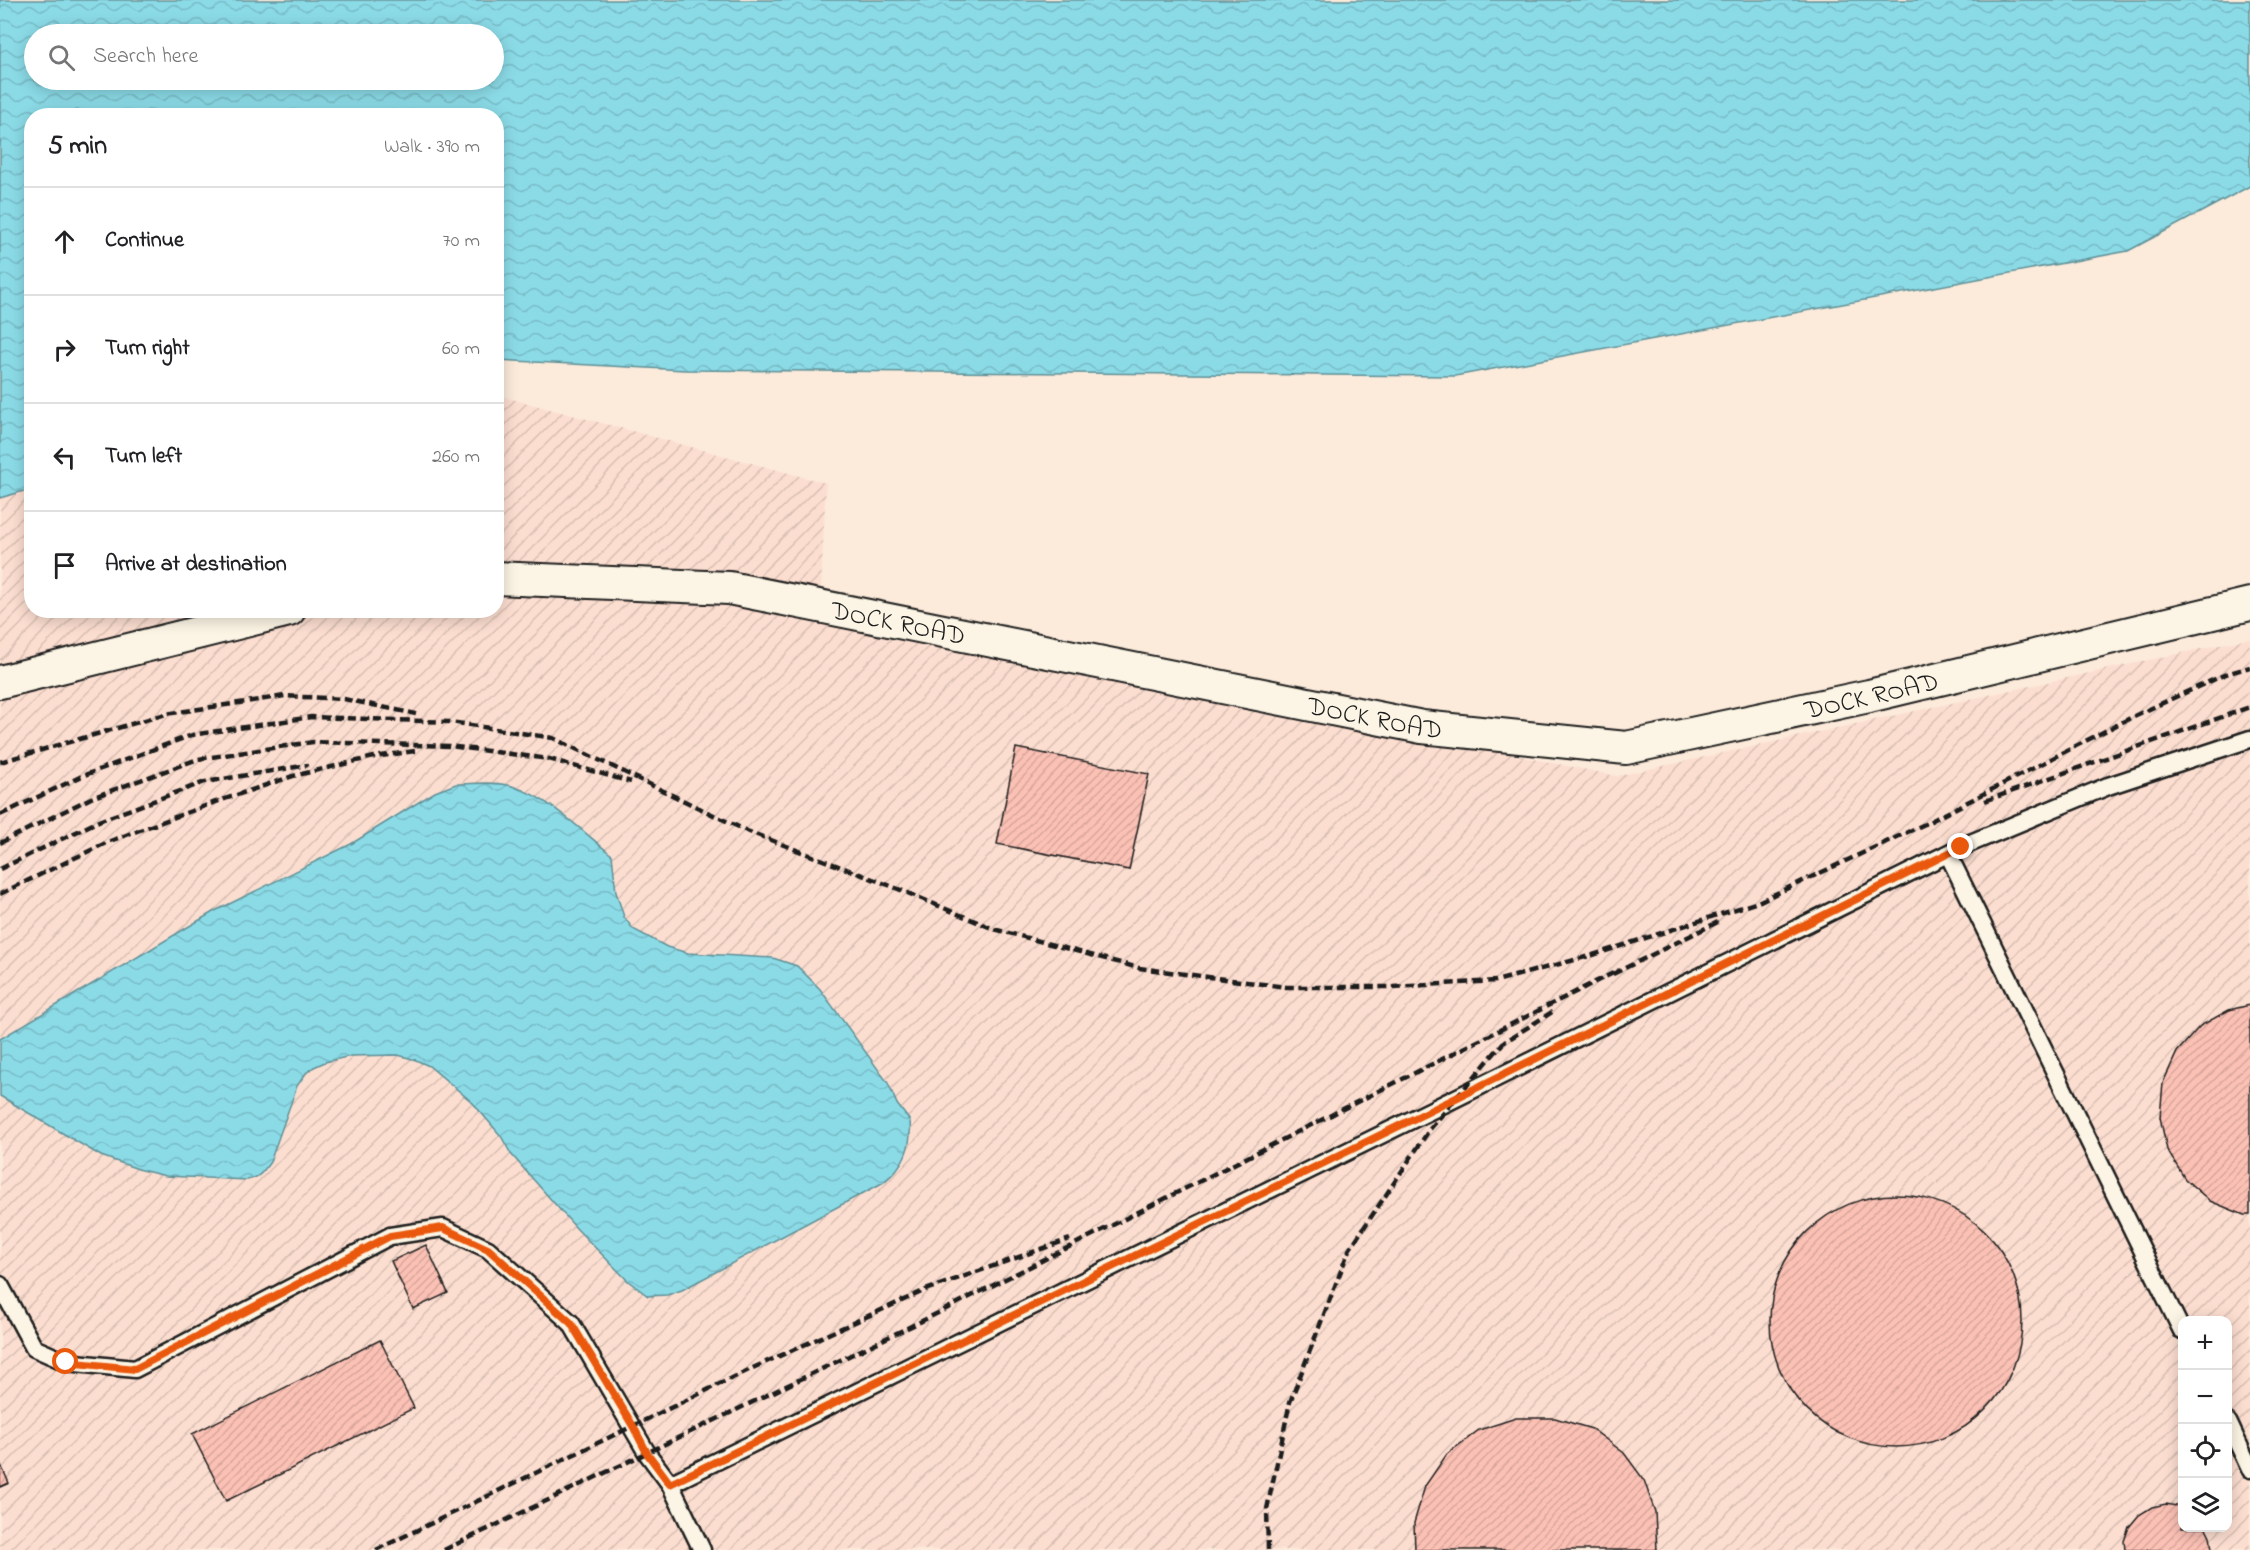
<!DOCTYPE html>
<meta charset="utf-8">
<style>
body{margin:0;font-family:"Indie Flower",sans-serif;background:#f2f2f2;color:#202124}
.controls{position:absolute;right:18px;bottom:18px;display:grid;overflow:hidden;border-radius:12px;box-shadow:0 3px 15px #0003}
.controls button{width:54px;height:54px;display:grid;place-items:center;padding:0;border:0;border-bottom:2px solid #e0e0e0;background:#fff;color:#202124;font:30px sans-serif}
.stop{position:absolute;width:18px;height:18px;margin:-14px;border:4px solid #ea580c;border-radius:50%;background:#fff}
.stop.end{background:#ea580c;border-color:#fff;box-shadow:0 2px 6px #0008}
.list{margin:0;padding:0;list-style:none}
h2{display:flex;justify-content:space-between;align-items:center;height:78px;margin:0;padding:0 24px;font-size:26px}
h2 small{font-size:20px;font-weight:400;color:#757577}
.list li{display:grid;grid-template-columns:39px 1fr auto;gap:18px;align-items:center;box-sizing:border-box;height:108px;padding:0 24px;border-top:2px solid #e0e0e0}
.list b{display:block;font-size:22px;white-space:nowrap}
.list em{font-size:20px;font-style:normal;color:#757577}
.icon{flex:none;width:33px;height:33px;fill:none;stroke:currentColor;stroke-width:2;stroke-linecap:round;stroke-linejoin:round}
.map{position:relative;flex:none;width:2250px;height:1550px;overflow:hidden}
.search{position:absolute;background:#fff;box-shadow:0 3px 15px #0003;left:24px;top:24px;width:480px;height:66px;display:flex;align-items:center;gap:15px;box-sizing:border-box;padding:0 21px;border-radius:33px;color:#757577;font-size:22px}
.panel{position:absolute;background:#fff;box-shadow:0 3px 15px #0003;left:24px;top:108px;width:480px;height:510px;border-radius:24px}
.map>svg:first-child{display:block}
.industrial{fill:url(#industrial-furrows);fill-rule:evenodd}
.water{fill:url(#water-waves);stroke:#5f8f96;stroke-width:1.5;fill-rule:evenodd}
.building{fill:url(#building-hatch);stroke:#1c1c1c;stroke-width:1.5}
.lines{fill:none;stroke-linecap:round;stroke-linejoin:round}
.service-casing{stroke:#1c1c1c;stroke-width:21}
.minor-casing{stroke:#1c1c1c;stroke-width:36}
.service{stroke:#fcf5e5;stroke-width:16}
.minor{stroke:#fcf5e5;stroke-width:32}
.rail{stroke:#1c1c1c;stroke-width:4.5;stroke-dasharray:9 4.5;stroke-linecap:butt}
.route{stroke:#ea580c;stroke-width:8}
.labels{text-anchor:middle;stroke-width:4.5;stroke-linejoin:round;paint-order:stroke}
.street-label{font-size:26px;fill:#1c1c1c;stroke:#fcf5e5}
</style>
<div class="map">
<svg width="2250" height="1550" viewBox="0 0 2250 1550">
<defs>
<pattern id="industrial-furrows" width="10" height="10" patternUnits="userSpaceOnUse" patternTransform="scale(1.5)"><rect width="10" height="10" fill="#fcded0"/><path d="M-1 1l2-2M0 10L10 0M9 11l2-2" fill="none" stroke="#d7beb2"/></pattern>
<pattern id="water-waves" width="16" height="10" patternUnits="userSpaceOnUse" patternTransform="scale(1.5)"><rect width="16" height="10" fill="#8bdbe7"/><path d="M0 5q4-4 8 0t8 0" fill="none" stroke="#77bbc6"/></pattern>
<pattern id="building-hatch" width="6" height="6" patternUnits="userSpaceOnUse" patternTransform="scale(1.5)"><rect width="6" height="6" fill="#fcc1b5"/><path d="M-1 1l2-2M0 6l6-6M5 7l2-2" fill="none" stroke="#d7a59b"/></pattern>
</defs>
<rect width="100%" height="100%" fill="#fcebdb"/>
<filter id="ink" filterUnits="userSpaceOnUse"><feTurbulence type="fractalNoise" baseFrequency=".0167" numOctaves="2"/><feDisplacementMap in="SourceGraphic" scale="12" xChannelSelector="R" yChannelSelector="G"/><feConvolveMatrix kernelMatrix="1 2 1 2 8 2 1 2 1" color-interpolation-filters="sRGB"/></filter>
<g filter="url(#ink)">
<!-- industrial -->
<path class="industrial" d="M497 395 826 483 820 612 1617 776 2250 638V1550H0V495L31 487 32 610H496ZM2182 1320H2228V1528H2182Z"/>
<!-- water -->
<g class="water">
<path d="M0 0H2250V186L2128 251 1455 376 685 370 497 360 496 116H32L31 489 0 498ZM34 34H494V80H34Z"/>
<path d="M456 784C474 784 495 781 512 786 549 798 579 828 608 852L612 855 616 892 624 917 633 929 667 947 688 953 773 958 797 966 820 989 888 1083 897 1104 910 1121C912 1147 904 1166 884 1182L682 1290 667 1295 648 1296 628 1281 576 1228 511 1154 501 1136 472 1102 429 1066 416 1060 398 1055 351 1056 325 1062 314 1067 306 1073 297 1086 270 1162C263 1172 259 1178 247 1180L166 1176 141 1170 101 1156 0 1096V1039L213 912 351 844 435 792Z"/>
</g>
<!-- building -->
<g class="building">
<polygon points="1016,748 1149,774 1129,870 997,844"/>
<polygon points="2250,1005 2250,1215 2244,1215 2210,1201 2185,1179 2167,1150 2160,1117 2163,1083 2177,1052 2200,1026 2229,1010"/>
<circle cx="1896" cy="1321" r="126"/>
<polygon points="426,1245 448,1293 413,1309 391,1261"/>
<polygon points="380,1340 414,1408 226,1501 192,1434"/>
<polygon points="1516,1418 1555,1418 1592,1429 1624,1453 1644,1480 1655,1512 1657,1550 1415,1550 1414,1523 1425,1486 1447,1454 1479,1430"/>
<polygon points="0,1463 9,1483 0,1487"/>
<polygon points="2166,1504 2182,1507 2182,1528 2206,1528 2210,1536 2212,1550 2125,1550 2124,1541 2129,1527 2139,1515 2152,1507"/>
</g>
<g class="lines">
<!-- service casing -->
<g class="service-casing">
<g id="service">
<polyline points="1948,854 2182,1331"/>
<polyline points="0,1285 34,1348 66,1362 135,1369 390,1236 443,1228 488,1249 571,1323 647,1453 670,1484 702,1550"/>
<polyline points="2228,1422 2250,1469"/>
<polyline points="670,1484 1456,1098 1961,847 2108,786 2250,739"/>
</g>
</g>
<!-- minor casing -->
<g class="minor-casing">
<g id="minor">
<path id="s1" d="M496 578 729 588 1422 727 1626 748 1869 696 2250 604"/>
<polyline points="0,682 289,610"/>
</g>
</g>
<!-- service -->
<use href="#service" class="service"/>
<!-- minor -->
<use href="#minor" class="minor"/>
<!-- rail -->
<g class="rail">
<polyline points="0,762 166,714 285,696 344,699 416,714"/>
<polyline points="1985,801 2250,707"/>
<polyline points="0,815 82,776 192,735 311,717 451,722 553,738 747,831 891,886 994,929 1139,968 1286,987 1392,987 1496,981 1593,955 1758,902 1929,822 2134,716 2226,674 2250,667"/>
<polyline points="0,843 91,798 198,759 313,742 449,746 549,759 631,782"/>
<polyline points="0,869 101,820 205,782 308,765"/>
<polyline points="0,894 110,841 213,803 293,776 374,757 415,751"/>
<polyline points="1613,974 1718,922"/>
<polyline points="376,1550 755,1367 928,1289 1070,1239"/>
<polyline points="444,1550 928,1318 1619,970"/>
<polyline points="1268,1550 1267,1509 1290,1402 1349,1250 1430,1129 1503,1043 1552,1012"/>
</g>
</g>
</g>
<g class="lines" filter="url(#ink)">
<!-- route -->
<polyline class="route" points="66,1362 135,1369 390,1236 443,1228 488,1249 571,1323 633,1426 647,1453 670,1484 1456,1098 1961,847"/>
</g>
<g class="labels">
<!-- street labels -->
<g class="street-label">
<text dy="9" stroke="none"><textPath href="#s1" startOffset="406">DOCK ROAD</textPath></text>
<text dy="9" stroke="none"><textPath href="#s1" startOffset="1396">DOCK ROAD</textPath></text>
<text dy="9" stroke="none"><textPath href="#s1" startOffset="892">DOCK ROAD</textPath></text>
</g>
</g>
</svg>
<div class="controls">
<button>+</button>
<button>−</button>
<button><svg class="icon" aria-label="locate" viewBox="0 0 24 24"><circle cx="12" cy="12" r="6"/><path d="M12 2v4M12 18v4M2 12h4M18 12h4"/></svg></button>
<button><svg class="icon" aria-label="layers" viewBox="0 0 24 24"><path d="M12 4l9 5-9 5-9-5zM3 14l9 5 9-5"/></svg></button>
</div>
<div class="stop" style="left:66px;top:1362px"></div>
<div class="stop end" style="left:1961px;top:847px"></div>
<div class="search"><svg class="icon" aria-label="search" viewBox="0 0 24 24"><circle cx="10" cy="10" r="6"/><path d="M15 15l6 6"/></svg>Search here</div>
<section class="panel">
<h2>5 min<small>Walk · 390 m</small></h2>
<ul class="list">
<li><svg class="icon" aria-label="ahead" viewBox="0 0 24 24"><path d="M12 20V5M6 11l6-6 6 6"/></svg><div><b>Continue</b></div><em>70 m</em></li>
<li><svg class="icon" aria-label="right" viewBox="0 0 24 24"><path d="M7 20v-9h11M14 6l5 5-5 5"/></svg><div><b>Turn right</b></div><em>60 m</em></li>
<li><svg class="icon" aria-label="left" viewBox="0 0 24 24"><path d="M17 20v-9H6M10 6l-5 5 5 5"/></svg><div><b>Turn left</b></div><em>260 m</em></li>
<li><svg class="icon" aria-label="arrive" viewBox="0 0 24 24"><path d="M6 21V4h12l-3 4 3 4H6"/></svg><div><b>Arrive at destination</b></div></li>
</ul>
</section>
</div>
